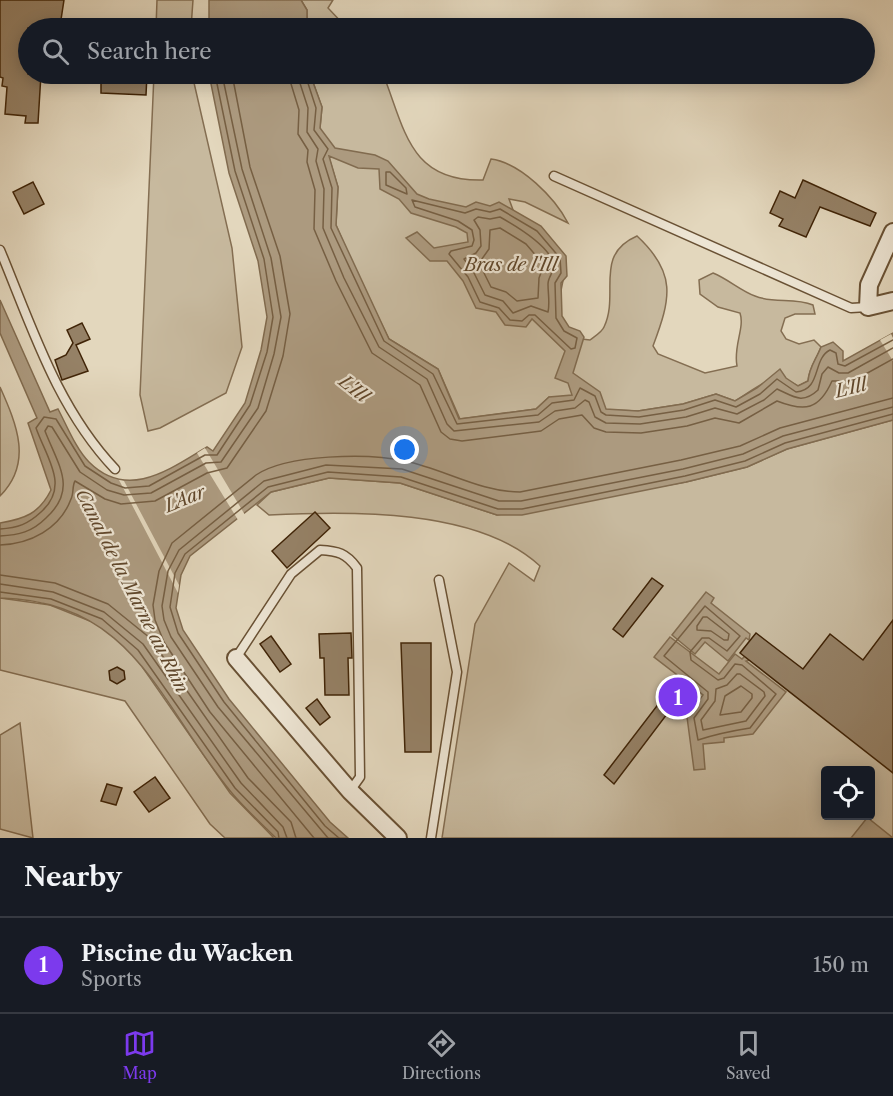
<!DOCTYPE html>
<style>
body{margin:0;font-family:"Libre Caslon Text",serif;background:#20242c;color:#f1f3f6}
.controls{position:absolute;right:18px;bottom:18px;display:grid;overflow:hidden;border-radius:6px;box-shadow:0 3px 15px #0003}
.controls button{width:54px;height:54px;display:grid;place-items:center;padding:0;border:0;border-bottom:2px solid #363941;background:#171b24;color:#f1f3f6;font:30px sans-serif}
.you{position:absolute;left:405px;top:450px;width:21px;height:21px;margin:-15px;border:4px solid #fff;border-radius:50%;background:#1a73e8;box-shadow:0 0 0 9px #1a73e833}
.badge{display:grid;place-items:center;width:39px;height:39px;border-radius:50%;background:#7c3aed;color:#fff;font-size:20px;font-weight:700}
.pin{position:absolute;translate:-50% -50%;border:3px solid #fff;box-shadow:0 2px 6px #0006}
.list{margin:0;padding:0;list-style:none}
h2{display:flex;justify-content:space-between;align-items:center;height:78px;margin:0;padding:0 24px;font-size:26px}
h2 small{font-size:20px;font-weight:400;color:#9ea1a6}
.list li{display:grid;grid-template-columns:39px 1fr auto;gap:18px;align-items:center;box-sizing:border-box;height:96px;padding:0 24px;border-top:2px solid #363941}
.list b{display:block;font-size:22px;white-space:nowrap}
.list p{margin:0;font-size:20px;white-space:nowrap;color:#9ea1a6}
.list em{font-size:20px;font-style:normal;color:#9ea1a6}
.icon{flex:none;width:33px;height:33px;fill:none;stroke:currentColor;stroke-width:2;stroke-linecap:round;stroke-linejoin:round}
.map{position:relative;flex:none;width:893px;height:838px;overflow:hidden}
.search{position:absolute;background:#171b24;box-shadow:0 3px 15px #0003;left:18px;right:18px;top:18px;height:66px;display:flex;align-items:center;gap:15px;box-sizing:border-box;padding:0 21px;border-radius:33px;color:#9ea1a6;font-size:22px}
.sheet{height:174px;background:#171b24}
nav{display:flex;justify-content:space-around;align-items:center;box-sizing:border-box;height:84px;border-top:2px solid #363941;background:#171b24;font-size:16px;color:#9ea1a6}
nav a{display:grid;justify-items:center;gap:3px}
nav .on{color:#7c3aed}
.map>svg:first-child{display:block}
.green{fill:#c7b99e;stroke:#846e52;stroke-width:1.5;fill-rule:evenodd}
.water{fill:#ac9a7f;stroke:#816b4f;stroke-width:1.5;fill-rule:evenodd}
.pier{fill:#e3d7bd}
.lines{fill:none;stroke-linecap:round;stroke-linejoin:round}
.shore{stroke:#765f43;stroke-width:1.5}
.building{fill:#958166;stroke:#402407;stroke-width:1.5}
.service-casing{stroke:#695134;stroke-width:11}
.minor-casing{stroke:#695134;stroke-width:20}
.service{stroke:#ede5d4;stroke-width:8}
.minor{stroke:#ede5d4;stroke-width:16}
.labels{text-anchor:middle;stroke-width:4.5;stroke-linejoin:round;paint-order:stroke}
.water-label{font-size:18px;font-style:italic;fill:#60472b;stroke:#ede5d4}
</style>
<div class="map">
<svg width="893" height="838" viewBox="0 0 893 838">
<rect width="100%" height="100%" fill="#e3d7bd"/>
<filter id="stains"><feTurbulence type="fractalNoise" baseFrequency=".00333" numOctaves="4"/><feColorMatrix values="0 0 0 0 .2 0 0 0 0 .09 0 0 0 0 .02 0 0 0 .5 -.17"/></filter>
<radialGradient id="worn" r=".72"><stop offset=".6" stop-color="#630" stop-opacity="0"/><stop offset="1" stop-color="#630" stop-opacity=".3"/></radialGradient>
<!-- green -->
<g class="green">
<polygon points="157,0 193,0 191,28 156,28"/>
<polygon points="301,0 333,0 328,8 347,28 307,28 307,10"/>
<polygon points="154,74 192,74 232,248 242,347 226,393 160,428 148,431 140,395"/>
<path d="M310 74H383C405 129 409 182 483 180L491 159C521 163 555 198 568 223L525 202 509 199 516 218 566 266 557 310 573 338 590 340C595 336 602 332 604 327 620 294 593 255 637 236 677 273 671 298 653 346L658 354 705 373 737 366C733 346 745 328 740 313L718 307 700 294 699 280 713 273C728 279 741 291 755 296 774 304 794 297 813 305L815 314H795L785 318 781 331 786 339 799 344 814 340 821 347C816 360 809 368 808 381L798 386C772 369 758 388 735 401L716 394 683 404 638 411 589 409 549 397 536 409 460 419 438 369 389 339 356 272 336 225 338 187 320 128 322 107Z"/>
<path d="M0 387C17 425 33 463 0 496Z"/>
<path d="M893 420V838H442L475 624 509 563 534 581 540 566C478 508 349 511 269 515L257 505 271 492 329 478 400 483 497 515 686 482 747 467 787 449ZM826 770H870V816H826Z"/>
<polygon points="0,598 50,605 100,625 134,655 230,793 274,838 225,838 210,824 125,701 0,670"/>
<polygon points="20,723 33,838 0,829 0,735"/>
</g>
<!-- water -->
<g class="water">
<polygon points="209,0 301,0 307,10 307,28 209,28"/>
<path d="M209 74H310L322 107 320 128 335 148 375 155 388 161 417 194 429 199 466 207 476 202 490 206 499 202 541 226 566 256 567 276 561 283 562 316 569 327 580 331 584 337 573 373 600 392 606 409 638 411 683 404 716 394 735 401 757 388 780 369 786 378 798 386 808 381C809 367 816 360 821 347L833 342 843 351V361L893 333V420L787 449 747 467 686 482 522 515H497L400 483 329 478 271 492 190 556 181 575 176 608 183 630 229 699 330 822 348 838H276C261 823 244 808 231 792 159 704 135 601 0 598V523C24 519 39 514 51 490L28 423 37 418 0 333V300L50 412 58 409C67 426 76 449 89 462 128 501 170 469 207 447L213 451 245 403 261 350 267 317 258 261 229 173ZM329 156 358 168 379 169 380 189 399 199 411 213 456 227 467 233 468 242 434 248 417 232 406 238 430 261H447L463 281 476 308 496 312 505 325 526 327 532 319 565 351 555 378 568 383 572 395 549 397 536 409 459 419 438 369 389 339 336 225 338 187Z"/>
<polygon points="706,592 714,598 711,603 750,634 749,640 746,638 728,661 705,642 695,654 672,635"/>
<polygon points="670,637 719,674 735,654 742,659 745,656 750,660 746,661 786,692 753,734 724,738 724,742 703,744 705,769 694,770 687,717 703,695 654,657"/>
<polygon points="867,818 868,818 893,838 851,838"/>
</g>
<!-- pier -->
<g class="pier">
<polygon points="891,334 893,338 893,361 880,340"/>
<polygon points="205,448 245,515 238,520 197,453"/>
<polygon points="119,480 124,481 179,585 178,593"/>
</g>
<g class="lines">
<!-- shore -->
<g class="shore">
<path d="M288 74 299 110 298 134 308 150 307 162 315 190 314 229 336 281 372 353 420 385 441 432 450 439 462 441 541 431 559 419 582 415 594 428 606 432 641 433 687 426 715 418 739 423 777 401C805 412 819 410 832 381H853L893 359"/>
<path d="M297 74 308 108 307 132 318 149 316 161 324 189 323 228 344 278 379 347 427 379 447 424 454 431 539 422 555 411 575 408 585 400 589 402 595 417 606 423 640 424 686 417 715 408 737 414 764 400 777 389C793 396 802 405 818 390L822 374 828 367 839 373H848L893 348"/>
<path d="M305 74 316 108 314 130 328 149 323 159 332 188 331 228 384 341 433 374 457 424 538 415 552 403 574 400 580 388 595 396 601 412 606 415 639 417 684 410 715 400 736 407 760 394 777 379 796 392C822 390 812 359 830 350L836 353 838 364 845 366 893 340"/>
<polygon points="386,172 390,172 406,188 407,194 386,185"/>
<polygon points="412,200 465,213 476,209 490,212 500,209 537,231 560,258 561,273 555,283 556,318 564,331 577,338 575,348 571,349 535,315 529,315 522,321 510,320 499,308 480,302 468,277 449,254 451,251 472,246 474,240 472,230 458,221 415,207"/>
<path d="M478 217 490 219 500 217C516 226 547 244 553 262 556 271 548 276 548 284 548 294 550 303 548 312L531 306 513 313 503 301 485 295 474 273 464 259 476 253 481 246 480 230 474 220Z"/>
<polygon points="500,228 526,244 544,265 539,278 538,298 517,301 506,292 491,287 479,263 489,249 490,230"/>
<path d="M0 529C18 528 28 524 41 512 70 486 47 459 36 428L44 417 56 419 85 466 111 483 125 488 149 486 205 455H217L250 405 267 352 273 317 264 259 235 171 215 74"/>
<path d="M0 536C19 535 32 532 46 518 78 489 58 465 45 431L48 426 52 427 80 472 107 490 124 495 151 493 206 463 221 462 258 408 274 354 281 317 271 258 242 169 222 74"/>
<path d="M0 545C30 544 60 529 71 499 74 493 72 486 75 481L105 499 121 504 155 501 207 473 227 468 266 411 283 356 290 314 280 256 250 167 232 74"/>
<polyline points="0,575 55,583 108,604 150,638 248,778 291,822 296,838"/>
<polyline points="0,584 53,592 104,612 143,644 241,783 283,827 287,838"/>
<polyline points="0,592 51,599 102,619 138,650 235,788 278,832 279,838"/>
<path d="M705 606 740 636 727 651 709 638H702L690 652 691 660 718 680 724 678 735 664 742 665 776 694 750 728C731 731 716 734 698 740L694 718 708 699V692L664 656Z"/>
<polygon points="703,617 707,617 729,634 728,640 724,640 711,631 697,630 697,626"/>
<polygon points="737,674 740,674 764,692 765,696 746,721 703,730 701,720 715,701 716,689 727,685"/>
<polygon points="741,686 752,694 752,698 741,712 720,715 725,696"/>
<path d="M314 838 210 712 164 642 155 620 153 605 159 571 172 543 256 475C287 454 369 453 405 461 444 469 480 492 520 492L681 460 740 446 780 428 893 398"/>
<polyline points="328,838 218,707 171,637 164,620 162,606 168,571 179,550 264,481 326,465 402,469 499,501 521,501 683,469 743,454 783,436 893,407"/>
<polyline points="339,838 325,826 224,702 178,633 170,607 175,573 185,554 268,487 328,472 401,477 498,509 522,509 685,476 745,461 785,443 893,414"/>
</g>
</g>
<!-- building -->
<g class="building">
<polygon points="0,0 64,0 60,26 28,28 28,74 41,74 38,123 25,123 26,116 5,114 7,87 2,86 3,78 0,77"/>
<polygon points="101,74 147,74 146,95 101,93"/>
<polygon points="803,180 876,213 870,226 820,207 806,237 779,226 783,219 770,213 780,191 795,198"/>
<polygon points="33,182 44,204 24,214 13,192"/>
<polygon points="82,323 90,339 76,345 88,371 62,380 55,360 66,355 73,343 67,330"/>
<polygon points="315,512 330,528 287,568 272,551"/>
<polygon points="652,578 663,586 623,637 613,629"/>
<polygon points="893,620 893,773 740,653 756,633 803,669 830,634 863,660"/>
<polygon points="351,633 352,658 348,658 349,695 325,695 324,658 320,658 319,634"/>
<polygon points="271,636 291,664 280,672 260,644"/>
<polygon points="401,643 431,643 431,752 405,752"/>
<polygon points="117,667 124,671 125,679 117,684 110,680 109,671"/>
<polygon points="676,681 686,689 614,784 604,775"/>
<polygon points="317,699 330,717 320,725 306,708"/>
<polygon points="155,777 170,798 149,812 134,792"/>
<polygon points="107,784 122,788 116,805 101,801"/>
</g>
<g class="lines">
<!-- service casing -->
<g class="service-casing">
<g id="service">
<polyline points="554,176 851,308 868,307"/>
<path d="M0 250C32 327 57 408 115 469"/>
<path d="M236 658 291 574 320 550C338 551 346 553 357 568L360 777 350 791"/>
<polyline points="431,838 457,672 439,580"/>
</g>
</g>
<!-- minor casing -->
<g class="minor-casing">
<g id="minor">
<polyline points="893,232 869,285 868,307 893,301"/>
<polyline points="236,658 350,791 398,838"/>
</g>
</g>
<!-- service -->
<use href="#service" class="service"/>
<!-- minor -->
<use href="#minor" class="minor"/>
</g>
<g class="labels">
<!-- water labels -->
<g class="water-label">
<text x="511" y="271">Bras de l'Ill</text>
<text transform="translate(851 388) rotate(-14)" y="6">L'Ill</text>
<text transform="translate(354 389) rotate(38)" y="6">L'Ill</text>
<text transform="translate(185 499) rotate(-22)" y="6">L'Aar</text>
<text transform="translate(132 591) rotate(63)" y="6">Canal de la Marne au Rhin</text>
</g>
</g>
<rect width="100%" height="100%" filter="url(#stains)"/>
<rect width="100%" height="100%" fill="url(#worn)"/>
</svg>
<div class="controls">
<button><svg class="icon" aria-label="locate" viewBox="0 0 24 24"><circle cx="12" cy="12" r="6"/><path d="M12 2v4M12 18v4M2 12h4M18 12h4"/></svg></button>
</div>
<div class="you"></div>
<div class="pin badge" style="left:678px;top:697px">1</div>
<div class="search"><svg class="icon" aria-label="search" viewBox="0 0 24 24"><circle cx="10" cy="10" r="6"/><path d="M15 15l6 6"/></svg>Search here</div>
</div>
<section class="sheet">
<h2>Nearby<small></small></h2>
<ul class="list">
<li><span class="badge">1</span><div><b>Piscine du Wacken</b><p>Sports</p></div><em>150 m</em></li>
</ul>
</section>
<nav>
<a class="on"><svg class="icon" aria-label="map" viewBox="0 0 24 24"><path d="M3 6l6-2 6 2 6-2v14l-6 2-6-2-6 2zM9 4v14M15 6v14"/></svg>Map</a>
<a><svg class="icon" aria-label="directions" viewBox="0 0 24 24"><path d="M12 3l9 9-9 9-9-9zM9 14v-3h6M13 9l2 2-2 2"/></svg>Directions</a>
<a><svg class="icon" aria-label="saved" viewBox="0 0 24 24"><path d="M7 4h10v16l-5-4-5 4z"/></svg>Saved</a>
</nav>
